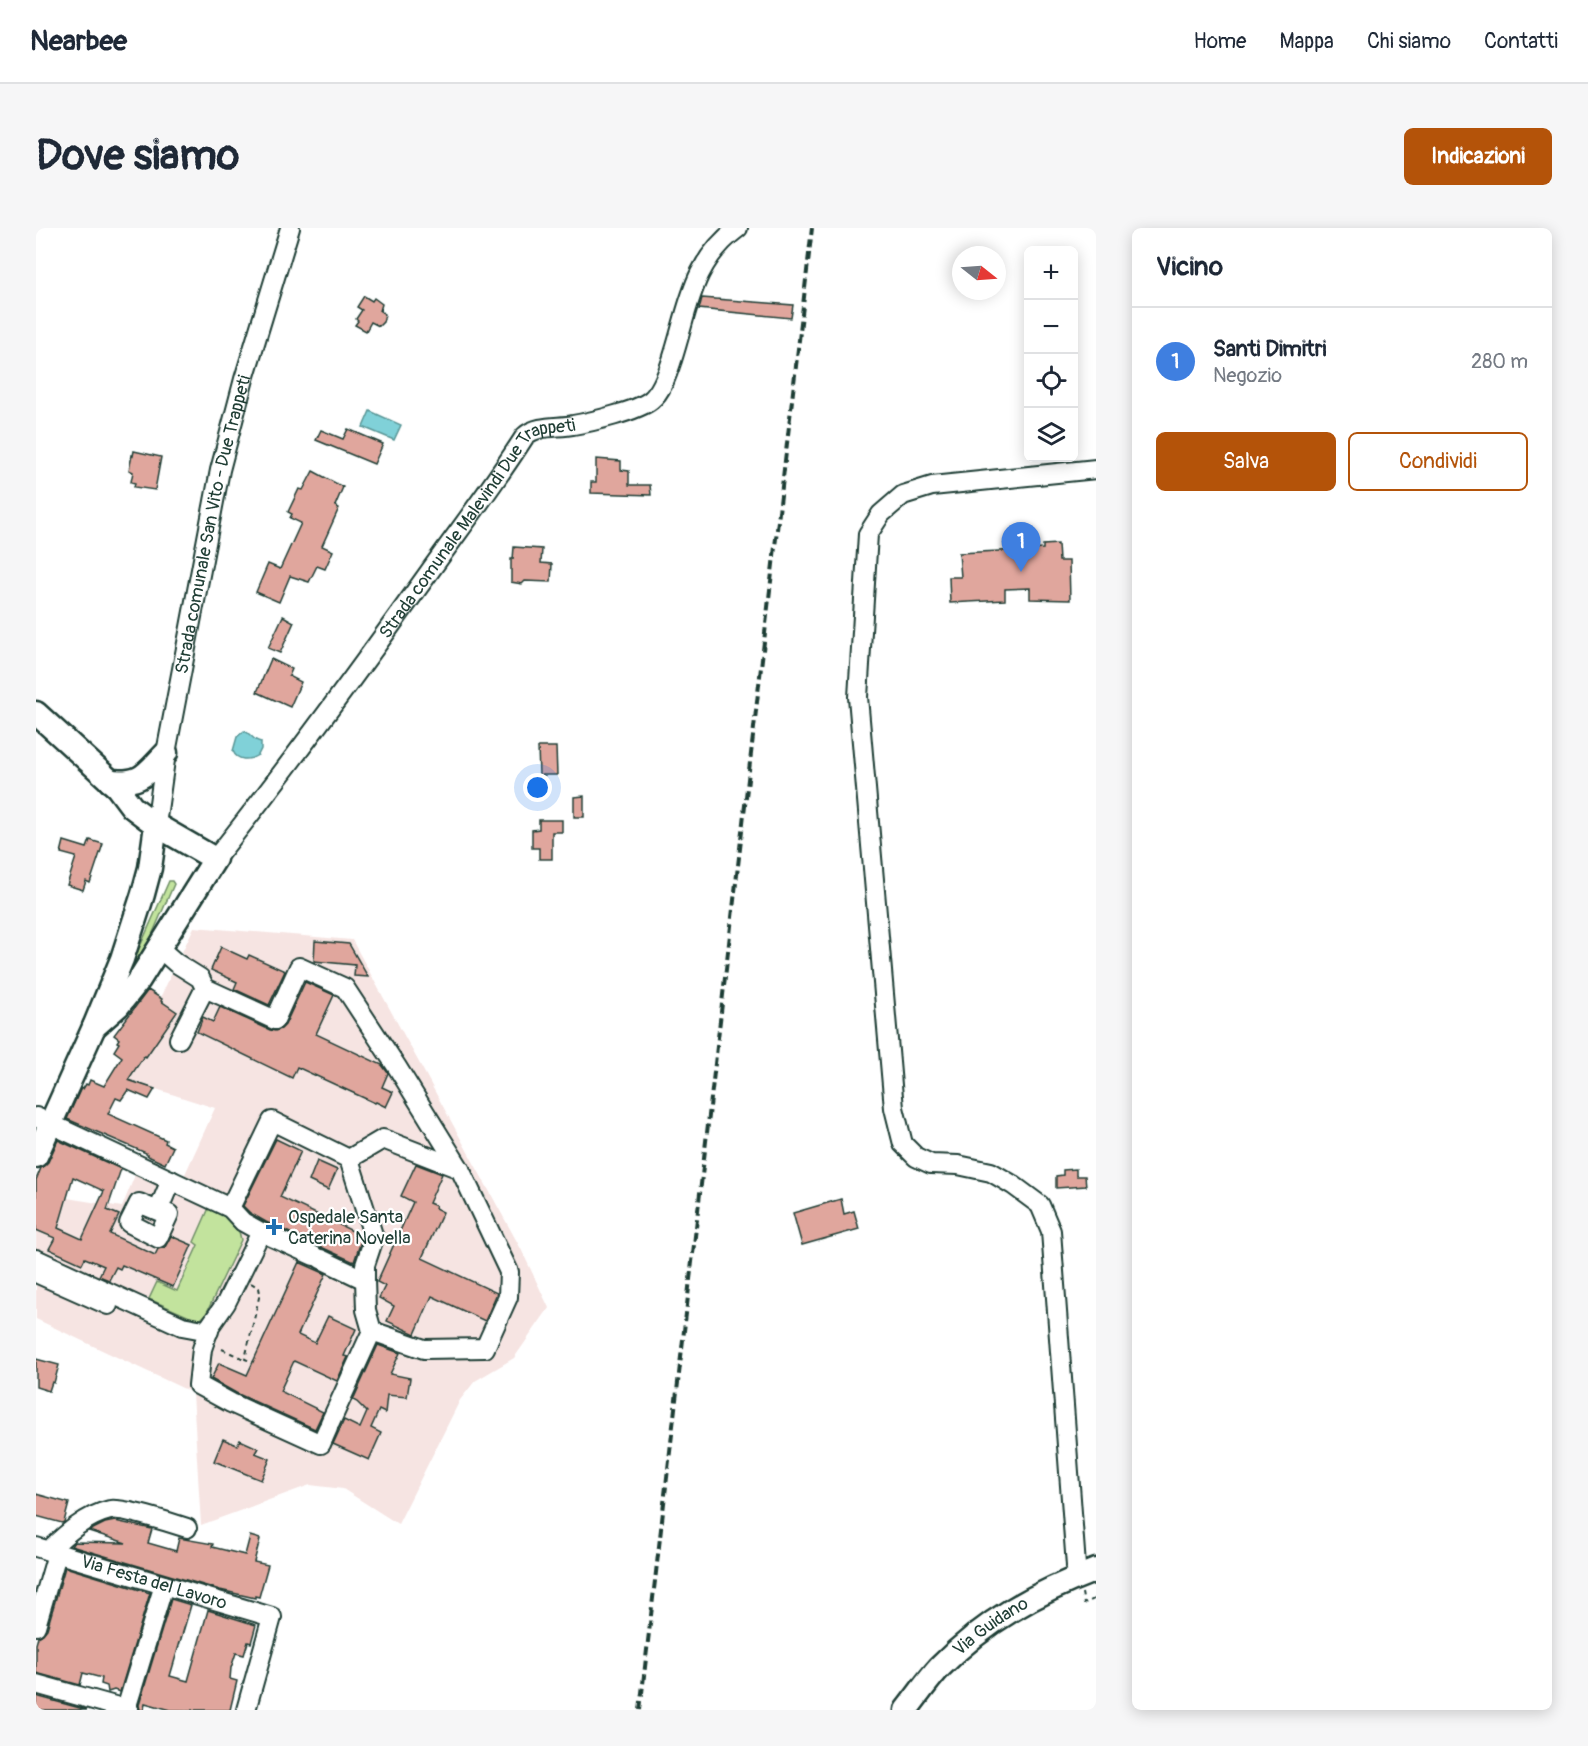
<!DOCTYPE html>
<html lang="it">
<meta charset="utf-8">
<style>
body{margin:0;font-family:Pangolin,sans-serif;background:#f6f6f7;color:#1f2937}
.controls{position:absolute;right:18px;top:18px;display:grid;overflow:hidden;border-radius:9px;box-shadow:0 3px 15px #0003}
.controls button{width:54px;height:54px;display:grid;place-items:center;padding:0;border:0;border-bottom:2px solid #e0e1e3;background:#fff;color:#1f2937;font:30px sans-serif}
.compass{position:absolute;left:916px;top:18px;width:54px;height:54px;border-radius:50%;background:#fff;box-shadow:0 3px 15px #0003;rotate:107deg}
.you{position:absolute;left:502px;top:560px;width:21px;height:21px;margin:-15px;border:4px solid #fff;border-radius:50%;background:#1a73e8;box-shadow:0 0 0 9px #1a73e833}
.badge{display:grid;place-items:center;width:39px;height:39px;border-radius:50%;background:#b45309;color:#fff;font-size:20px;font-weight:700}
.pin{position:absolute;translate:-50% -50px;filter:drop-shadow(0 2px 3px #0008)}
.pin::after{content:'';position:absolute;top:32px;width:21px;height:18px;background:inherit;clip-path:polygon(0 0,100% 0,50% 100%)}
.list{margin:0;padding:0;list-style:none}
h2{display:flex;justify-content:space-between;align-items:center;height:78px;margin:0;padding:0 24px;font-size:26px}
h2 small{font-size:20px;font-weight:400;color:#747a83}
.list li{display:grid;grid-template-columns:39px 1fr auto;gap:18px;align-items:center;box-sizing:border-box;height:108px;padding:0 24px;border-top:2px solid #e0e1e3}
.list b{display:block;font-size:22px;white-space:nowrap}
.list p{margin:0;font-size:20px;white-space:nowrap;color:#747a83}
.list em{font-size:20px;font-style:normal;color:#747a83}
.actions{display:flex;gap:12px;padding:18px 24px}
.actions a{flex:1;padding:14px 0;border:2px solid #b45309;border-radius:9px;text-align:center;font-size:21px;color:#b45309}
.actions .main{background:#b45309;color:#fff}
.icon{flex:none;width:33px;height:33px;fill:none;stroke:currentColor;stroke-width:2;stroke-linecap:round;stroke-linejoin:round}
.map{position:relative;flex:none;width:1060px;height:1482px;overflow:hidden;border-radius:9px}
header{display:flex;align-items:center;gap:36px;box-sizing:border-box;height:84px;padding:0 30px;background:#fff;border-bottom:2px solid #e0e1e3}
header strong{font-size:28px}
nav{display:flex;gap:33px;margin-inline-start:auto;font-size:21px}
.intro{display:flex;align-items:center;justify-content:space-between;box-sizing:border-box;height:144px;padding:0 36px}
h1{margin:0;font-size:42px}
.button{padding:15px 27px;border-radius:9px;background:#b45309;color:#fff;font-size:21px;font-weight:700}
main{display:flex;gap:36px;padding:0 36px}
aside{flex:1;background:#fff;border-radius:9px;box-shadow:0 3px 15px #0003}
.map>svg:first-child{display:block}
.built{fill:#f6e4e2}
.green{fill:#c2e39d;stroke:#709068;stroke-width:1.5}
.water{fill:#80d1d8;stroke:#599696;stroke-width:1.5}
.building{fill:#e0a69d;stroke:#1f3d34;stroke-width:1.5;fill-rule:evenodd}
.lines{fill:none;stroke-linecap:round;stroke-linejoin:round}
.minor-casing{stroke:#1f3d34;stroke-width:22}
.major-casing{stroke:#1f3d34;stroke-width:27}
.path{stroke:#1f3d34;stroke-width:2;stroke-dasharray:4.5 4.5;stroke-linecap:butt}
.minor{stroke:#fff;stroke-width:18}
.major{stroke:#fff;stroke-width:22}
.rail{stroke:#1f3d34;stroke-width:4;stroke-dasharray:9 4.5;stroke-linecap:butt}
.poi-dot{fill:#1f6fb2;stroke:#fff;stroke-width:2}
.labels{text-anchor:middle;stroke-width:4.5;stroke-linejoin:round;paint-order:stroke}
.street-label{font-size:18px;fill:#1f3d34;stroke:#fff}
.poi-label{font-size:18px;fill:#1f3d34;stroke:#fff;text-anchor:start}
</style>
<header>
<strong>Nearbee</strong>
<nav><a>Home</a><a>Mappa</a><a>Chi siamo</a><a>Contatti</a></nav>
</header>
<div class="intro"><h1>Dove siamo</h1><a class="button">Indicazioni</a></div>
<main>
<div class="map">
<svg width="1060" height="1482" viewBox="0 0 1060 1482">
<rect width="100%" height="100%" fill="#fff"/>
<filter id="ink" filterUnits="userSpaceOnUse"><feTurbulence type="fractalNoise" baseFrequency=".0167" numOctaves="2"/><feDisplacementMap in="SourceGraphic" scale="12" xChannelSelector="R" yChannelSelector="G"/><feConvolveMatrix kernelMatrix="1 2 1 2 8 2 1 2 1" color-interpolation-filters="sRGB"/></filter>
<g filter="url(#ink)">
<!-- built -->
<polygon class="built" points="158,699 316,712 485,1021 513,1080 478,1130 439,1153 424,1172 362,1296 307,1261 274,1257 165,1297 157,1165 0,1091 0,1002 23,996 31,970 86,979 99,947 140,966 179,880 92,852 108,828 110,829 141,785 125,773 126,771 124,770"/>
<!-- green -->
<g class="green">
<polygon points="133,653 136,653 138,656 97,751 91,751 91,748"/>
<path d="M173 980C191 988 202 992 205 1012L170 1086 165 1091H158L113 1071 121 1054 141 1063 162 1017 158 1014Z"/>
</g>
<!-- water -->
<g class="water">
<polygon points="334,183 365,197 358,212 327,199"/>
<path d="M208 503C215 505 216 512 225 514V521L222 527C213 533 201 533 197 523L201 509Z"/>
</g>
<!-- building -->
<g class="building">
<polygon points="328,68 336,73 338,70 346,76 344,83 349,86 347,94 343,98 335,94 330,103 319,97 322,93 320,91 326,82 321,79"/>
<polygon points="666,70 757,77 755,90 663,81"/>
<polygon points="312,201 347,216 338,236 280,212 285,202 307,211"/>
<polygon points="98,223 125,229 119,262 98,259 99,255 95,254 97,244 93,242 96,227 97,228"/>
<polygon points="560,231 585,233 585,242 593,243 593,257 614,257 615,267 555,265 555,254 560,254"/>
<polygon points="277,243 307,259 299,278 303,280 286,318 297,323 289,341 281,338 273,354 254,348 243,374 220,364 232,336 244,341 265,295 254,290 256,286 252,284 263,261 267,262"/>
<polygon points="1022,316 1023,333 1033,333 1034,372 994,371 994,360 969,361 969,372 914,375 913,349 925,349 923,325 1007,321 1007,317"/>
<polygon points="478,319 506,321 505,335 516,336 515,354 489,353 486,356 475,354 475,331 477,331"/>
<polygon points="247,388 258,394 244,425 232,420"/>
<polygon points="235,431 256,441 253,448 265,454 254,479 221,464"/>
<polygon points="502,519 520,519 521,547 503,547"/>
<polygon points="548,568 548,589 538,589 538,569"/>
<polygon points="503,592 526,592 526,604 516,604 516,631 503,631 503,620 496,620 496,602 503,601"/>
<polygon points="54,612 67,616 54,655 50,653 47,662 31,657 40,629 25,625 28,613 51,620"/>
<polygon points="279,713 313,716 332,749 318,748 319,737 278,733"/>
<polygon points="185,719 211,731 213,727 249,743 233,777 198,761 201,754 175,742"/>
<polygon points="269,754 298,767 280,806 346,837 352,845 346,859 357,864 350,879 340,874 339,875 261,839 256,850 161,804 167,789 177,794 184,779 234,802 239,803 245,801 249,797"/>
<polygon points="112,762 126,771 125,773 141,784 110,829 108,828 92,852 119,861 113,871 92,862 85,872 80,870 72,886 130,912 129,915 137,919 129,936 114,929 110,926 110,925 31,891 45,860 47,861 50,856 52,857 54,852 68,858 86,829 78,823 83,815 81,814 83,811 78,807"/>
<polygon points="240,911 265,923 244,969 325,1007 326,1010 318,1034 230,994 214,985 207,978"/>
<path d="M22 912 85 941 71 982 83 987 74 1006 119 1027 122 1021 129 1019 135 1008 156 1017 137 1059 86 1037 84 1041 80 1039 73 1052 63 1048 68 1038 49 1030 46 1036 13 1021 19 1010 0 1002V952L5 940 12 934ZM37 949 68 963 46 1011 22 1000Z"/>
<polygon points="281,933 301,942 292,962 273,953"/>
<polygon points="380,936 406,946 393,975 400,978 399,980 407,984 386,1030 461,1065 449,1093 396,1068 379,1106 351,1093 358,1078 343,1070 349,1058 341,1054 377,974 365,968"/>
<polygon points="1040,941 1040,948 1049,948 1050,958 1020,960 1020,948 1027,947 1027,942"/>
<polygon points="805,971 808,986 818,983 823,1001 766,1017 757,985"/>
<polygon points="263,1034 290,1046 262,1107 279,1115 292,1088 320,1101 308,1128 312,1129 301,1153 258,1133 244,1163 287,1184 279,1201 200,1165 175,1151 183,1135 211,1147"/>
<polygon points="342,1117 364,1125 354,1146 374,1150 371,1169 351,1167 349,1185 343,1182 335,1200 345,1205 333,1232 297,1216 308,1192 324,1200 331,1184 321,1174 317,1172"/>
<polygon points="0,1131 23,1137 18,1155 16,1154 13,1163 0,1159"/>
<polygon points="187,1211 201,1217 204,1212 222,1220 219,1225 234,1231 225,1252 178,1233"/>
<polygon points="0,1266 33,1275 28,1294 26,1295 0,1288"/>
<polygon points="79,1293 116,1301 112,1315 140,1323 143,1310 177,1316 176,1319 209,1327 214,1308 224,1311 218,1334 232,1337 223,1369 219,1368 219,1370 184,1362 35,1318 38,1314 90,1315 53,1303 69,1295"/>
<polygon points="29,1339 114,1365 84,1464 78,1462 72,1464 71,1458 65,1456 66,1450 47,1445 44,1457 0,1445 0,1416 2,1409 7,1406 11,1401"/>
<polygon points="135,1371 155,1377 134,1448 152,1453 172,1382 220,1397 215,1415 212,1414 208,1427 200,1425 195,1440 194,1451 201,1453 194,1482 135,1482 109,1475 108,1482 104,1482 103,1477"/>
<polygon points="0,1468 51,1482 0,1482"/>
</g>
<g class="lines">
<!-- minor casing -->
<g class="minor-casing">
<g id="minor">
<path id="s1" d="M120 597 130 525 184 242 208 151 254 0"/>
<path id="s2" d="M179 631C252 540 321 445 389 350 423 302 458 257 489 208 501 197 522 200 537 197 555 194 602 183 615 172 626 163 632 144 636 132 653 80 655 35 702 0"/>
<polyline points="123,720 140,735 164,750 169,760"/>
<polyline points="143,811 169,760 239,792 263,739 309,760 361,839 424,941"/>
<polyline points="0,889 194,980 207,994 225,1004 190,1075 174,1098 166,1121 162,1157 195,1175 285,1216 292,1200"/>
<polyline points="313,931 347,911 424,941 473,1044 472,1069 449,1120 388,1121 336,1103"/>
<polyline points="194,980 236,893 313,931 338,1010 329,1037 329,1052"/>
<polyline points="122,983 133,986 122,1010 93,995 103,975 122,983 135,952"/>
<polyline points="225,1004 278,1028"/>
<polyline points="0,1031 146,1098 173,1103"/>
<polyline points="285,1031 329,1052 330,1082 336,1103 294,1195"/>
<polyline points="0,1045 72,1077"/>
<path id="s3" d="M0 1319 236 1389 210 1482"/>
<path d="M12 1323C30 1306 49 1288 74 1282 85 1279 136 1295 151 1300"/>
<polyline points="1039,1350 1040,1338 1015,1003 1004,977 977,957 955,944 922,937 895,936 880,929 867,916 858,880 822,469 832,306 845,286 867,267 896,258 1060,241"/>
<polyline points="0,1398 21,1326"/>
<polyline points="0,1456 93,1482"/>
<polyline points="90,1481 128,1357"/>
</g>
</g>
<!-- major casing -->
<g class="major-casing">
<g id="major">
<polyline points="0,485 81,559 96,579 120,597 179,631 103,752 82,778 58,799"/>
<path d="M74 553C107 556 109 546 130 525"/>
<polyline points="0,928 58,799 86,731 107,666 114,640 120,597"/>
<path id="s4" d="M870 1482C881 1468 892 1452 904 1439 950 1392 1000 1365 1060 1342"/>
</g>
</g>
<!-- path -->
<g class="path">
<polyline points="215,1055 223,1060 224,1065 209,1131 217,1134"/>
<polyline points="186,1121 208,1131"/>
<polyline points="1046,1365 1048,1376 1060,1370"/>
</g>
<!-- minor -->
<use href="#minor" class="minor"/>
<!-- major -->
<use href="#major" class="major"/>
<!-- rail -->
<polyline class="rail" points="604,1482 776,0"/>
</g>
</g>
<!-- markers -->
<path class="poi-dot" d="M235 990h6v6h6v6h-6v6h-6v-6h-6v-6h6z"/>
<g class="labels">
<!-- street labels -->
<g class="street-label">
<text dy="6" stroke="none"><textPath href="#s1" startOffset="306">Strada comunale San Vito - Due Trappeti</textPath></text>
<text dy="6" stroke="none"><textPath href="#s2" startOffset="428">Strada comunale Malevindi Due Trappeti</textPath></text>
<text dy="6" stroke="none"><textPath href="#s3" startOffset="123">Via Festa del Lavoro</textPath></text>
<text dy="6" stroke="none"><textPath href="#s4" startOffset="120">Via Guidano</textPath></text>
</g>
<!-- poi labels -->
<g class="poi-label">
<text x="252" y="995">Ospedale Santa<tspan x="252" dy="21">Caterina Novella</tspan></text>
</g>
</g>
</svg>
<div class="controls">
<button>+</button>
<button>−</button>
<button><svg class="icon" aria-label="locate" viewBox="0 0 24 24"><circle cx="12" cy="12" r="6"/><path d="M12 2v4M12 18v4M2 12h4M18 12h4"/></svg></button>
<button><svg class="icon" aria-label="layers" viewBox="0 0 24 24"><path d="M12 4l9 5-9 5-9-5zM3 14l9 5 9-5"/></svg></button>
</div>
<svg class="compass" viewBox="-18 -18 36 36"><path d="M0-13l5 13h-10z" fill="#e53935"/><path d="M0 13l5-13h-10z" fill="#747a83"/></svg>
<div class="you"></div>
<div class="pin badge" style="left:985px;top:344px;background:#3f7fe0">1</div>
</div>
<aside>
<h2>Vicino<small></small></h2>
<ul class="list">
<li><span class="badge" style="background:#3f7fe0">1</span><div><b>Santi Dimitri</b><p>Negozio</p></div><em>280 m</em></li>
</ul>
<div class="actions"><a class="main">Salva</a><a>Condividi</a></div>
</aside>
</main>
